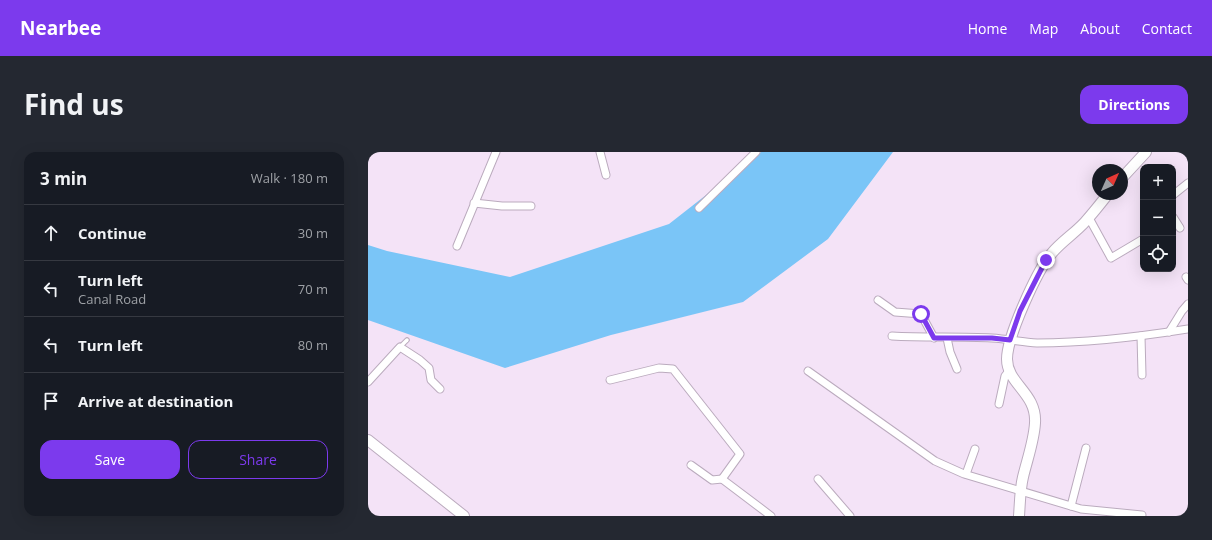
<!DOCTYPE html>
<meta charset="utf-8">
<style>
body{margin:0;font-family:"Open Sans",sans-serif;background:#242831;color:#f1f3f6}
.controls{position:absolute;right:12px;top:12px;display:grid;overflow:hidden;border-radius:8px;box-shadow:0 4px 16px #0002}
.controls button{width:36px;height:36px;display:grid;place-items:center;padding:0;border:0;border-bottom:1px solid #363941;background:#171b24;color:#f1f3f6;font:20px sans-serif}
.compass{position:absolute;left:724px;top:12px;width:36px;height:36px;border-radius:50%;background:#171b24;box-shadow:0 4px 16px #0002;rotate:45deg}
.stop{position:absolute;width:12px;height:12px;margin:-9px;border:3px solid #7c3aed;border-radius:50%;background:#fff}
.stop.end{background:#7c3aed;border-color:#fff;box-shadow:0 1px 4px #0008}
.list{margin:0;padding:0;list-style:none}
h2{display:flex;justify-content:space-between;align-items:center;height:52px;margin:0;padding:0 16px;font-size:17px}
h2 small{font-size:13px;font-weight:400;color:#9ea1a6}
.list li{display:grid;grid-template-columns:26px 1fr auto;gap:12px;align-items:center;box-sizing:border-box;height:56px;padding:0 16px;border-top:1px solid #363941}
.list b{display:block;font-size:15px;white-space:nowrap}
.list p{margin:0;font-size:13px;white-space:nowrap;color:#9ea1a6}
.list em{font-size:13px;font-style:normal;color:#9ea1a6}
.actions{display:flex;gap:8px;padding:12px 16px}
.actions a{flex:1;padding:9px 0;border:1px solid #7c3aed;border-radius:12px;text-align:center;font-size:14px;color:#7c3aed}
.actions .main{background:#7c3aed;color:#fff}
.icon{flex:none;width:22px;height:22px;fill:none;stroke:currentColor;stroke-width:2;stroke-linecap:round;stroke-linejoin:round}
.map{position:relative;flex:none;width:820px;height:364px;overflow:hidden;border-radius:12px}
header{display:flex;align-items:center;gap:24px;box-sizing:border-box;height:56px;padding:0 20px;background:#7c3aed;color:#fff}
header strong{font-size:19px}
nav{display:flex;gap:22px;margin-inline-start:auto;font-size:14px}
.intro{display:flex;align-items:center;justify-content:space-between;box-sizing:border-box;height:96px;padding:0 24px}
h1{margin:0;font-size:28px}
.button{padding:10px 18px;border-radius:12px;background:#7c3aed;color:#fff;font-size:14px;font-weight:700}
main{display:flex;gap:24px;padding:0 24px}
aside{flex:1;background:#171b24;border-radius:12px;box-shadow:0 4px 16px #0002}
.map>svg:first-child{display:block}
.water{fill:#7ac5f7}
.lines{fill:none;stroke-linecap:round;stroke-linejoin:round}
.lane-casing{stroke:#bbabbe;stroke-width:5.5}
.street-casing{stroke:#bbabbe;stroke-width:9}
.secondary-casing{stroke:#bbabbe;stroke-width:12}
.lane{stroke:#fff;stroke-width:3.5}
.street{stroke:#fff;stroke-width:7}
.secondary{stroke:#fff;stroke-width:10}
.route{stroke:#7c3aed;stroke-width:5}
</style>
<header>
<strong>Nearbee</strong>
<nav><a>Home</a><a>Map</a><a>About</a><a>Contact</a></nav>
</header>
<div class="intro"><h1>Find us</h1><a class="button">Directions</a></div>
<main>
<aside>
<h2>3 min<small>Walk · 180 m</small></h2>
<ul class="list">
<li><svg class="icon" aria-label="ahead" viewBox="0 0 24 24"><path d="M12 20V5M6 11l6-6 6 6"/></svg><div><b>Continue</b></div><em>30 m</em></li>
<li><svg class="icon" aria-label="left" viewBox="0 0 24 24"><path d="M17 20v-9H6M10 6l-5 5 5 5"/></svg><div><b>Turn left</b><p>Canal Road</p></div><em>70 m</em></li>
<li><svg class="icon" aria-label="left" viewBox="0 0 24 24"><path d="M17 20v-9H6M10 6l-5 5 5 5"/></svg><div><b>Turn left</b></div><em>80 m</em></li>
<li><svg class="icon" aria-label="arrive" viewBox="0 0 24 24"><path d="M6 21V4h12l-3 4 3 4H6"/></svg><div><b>Arrive at destination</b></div></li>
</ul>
<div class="actions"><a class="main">Save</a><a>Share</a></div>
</aside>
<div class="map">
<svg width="820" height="364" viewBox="0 0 820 364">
<rect width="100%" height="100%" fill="#f4e3f7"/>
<!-- water -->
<polygon class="water" points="393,0 525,0 460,87 375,150 243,183 137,216 0,168 0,93 19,99 142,125 301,72"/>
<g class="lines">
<!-- lane casing -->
<g class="lane-casing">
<polyline id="lane" points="32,195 39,188"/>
</g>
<!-- street casing -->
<g class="street-casing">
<g id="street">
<polyline points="232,0 238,23"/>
<polyline points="805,43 820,31"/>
<polyline points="106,51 134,54 163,54"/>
<polyline points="331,56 388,0"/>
<polyline points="805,65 812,76"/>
<polyline points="721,66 743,106 775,87"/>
<polyline points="89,94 128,0"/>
<polyline points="818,125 820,128"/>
<polyline points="510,148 527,160 553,162 566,186"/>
<polyline points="801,180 814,159 820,152"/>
<path d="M524 184C557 186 591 184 624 186 639 187 654 190 669 191 720 191 770 185 820 177"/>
<polyline points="773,184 774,223"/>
<polyline points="579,186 582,200 589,217"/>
<polyline points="440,219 567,309 596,322 713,357 774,363"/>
<polyline points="242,228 291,216 305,217 372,302 354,327"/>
<polyline points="0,230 32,195 52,208 61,216 63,228 72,237"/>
<polyline points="631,252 637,224 641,219"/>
<polyline points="323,313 344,328 354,327 403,364"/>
<polyline points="598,322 607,297"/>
<polyline points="450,327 482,364"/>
<polyline points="703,354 718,296"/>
</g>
</g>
<!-- secondary casing -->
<g class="secondary-casing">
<g id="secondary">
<polyline points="754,26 778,0"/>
<polyline points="0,288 96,364"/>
<path d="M651 364C652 351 652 337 655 325 659 308 666 289 667 271 669 241 639 232 639 207 639 185 669 118 684 101 693 90 707 81 717 70 725 61 733 51 740 42"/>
</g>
</g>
<!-- lane -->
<use href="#lane" class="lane"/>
<!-- street -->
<use href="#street" class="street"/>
<!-- secondary -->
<use href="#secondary" class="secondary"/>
</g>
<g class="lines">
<!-- route -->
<polyline class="route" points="553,162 566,186 624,186 642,188 652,159 678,108"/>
</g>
</svg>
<div class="controls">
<button>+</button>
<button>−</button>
<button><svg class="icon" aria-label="locate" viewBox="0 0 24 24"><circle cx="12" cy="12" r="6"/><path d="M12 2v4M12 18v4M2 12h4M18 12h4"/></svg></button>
</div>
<svg class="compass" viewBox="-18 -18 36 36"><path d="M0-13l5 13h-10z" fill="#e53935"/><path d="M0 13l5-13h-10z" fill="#9ea1a6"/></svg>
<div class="stop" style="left:553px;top:162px"></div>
<div class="stop end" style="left:678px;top:108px"></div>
</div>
</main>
